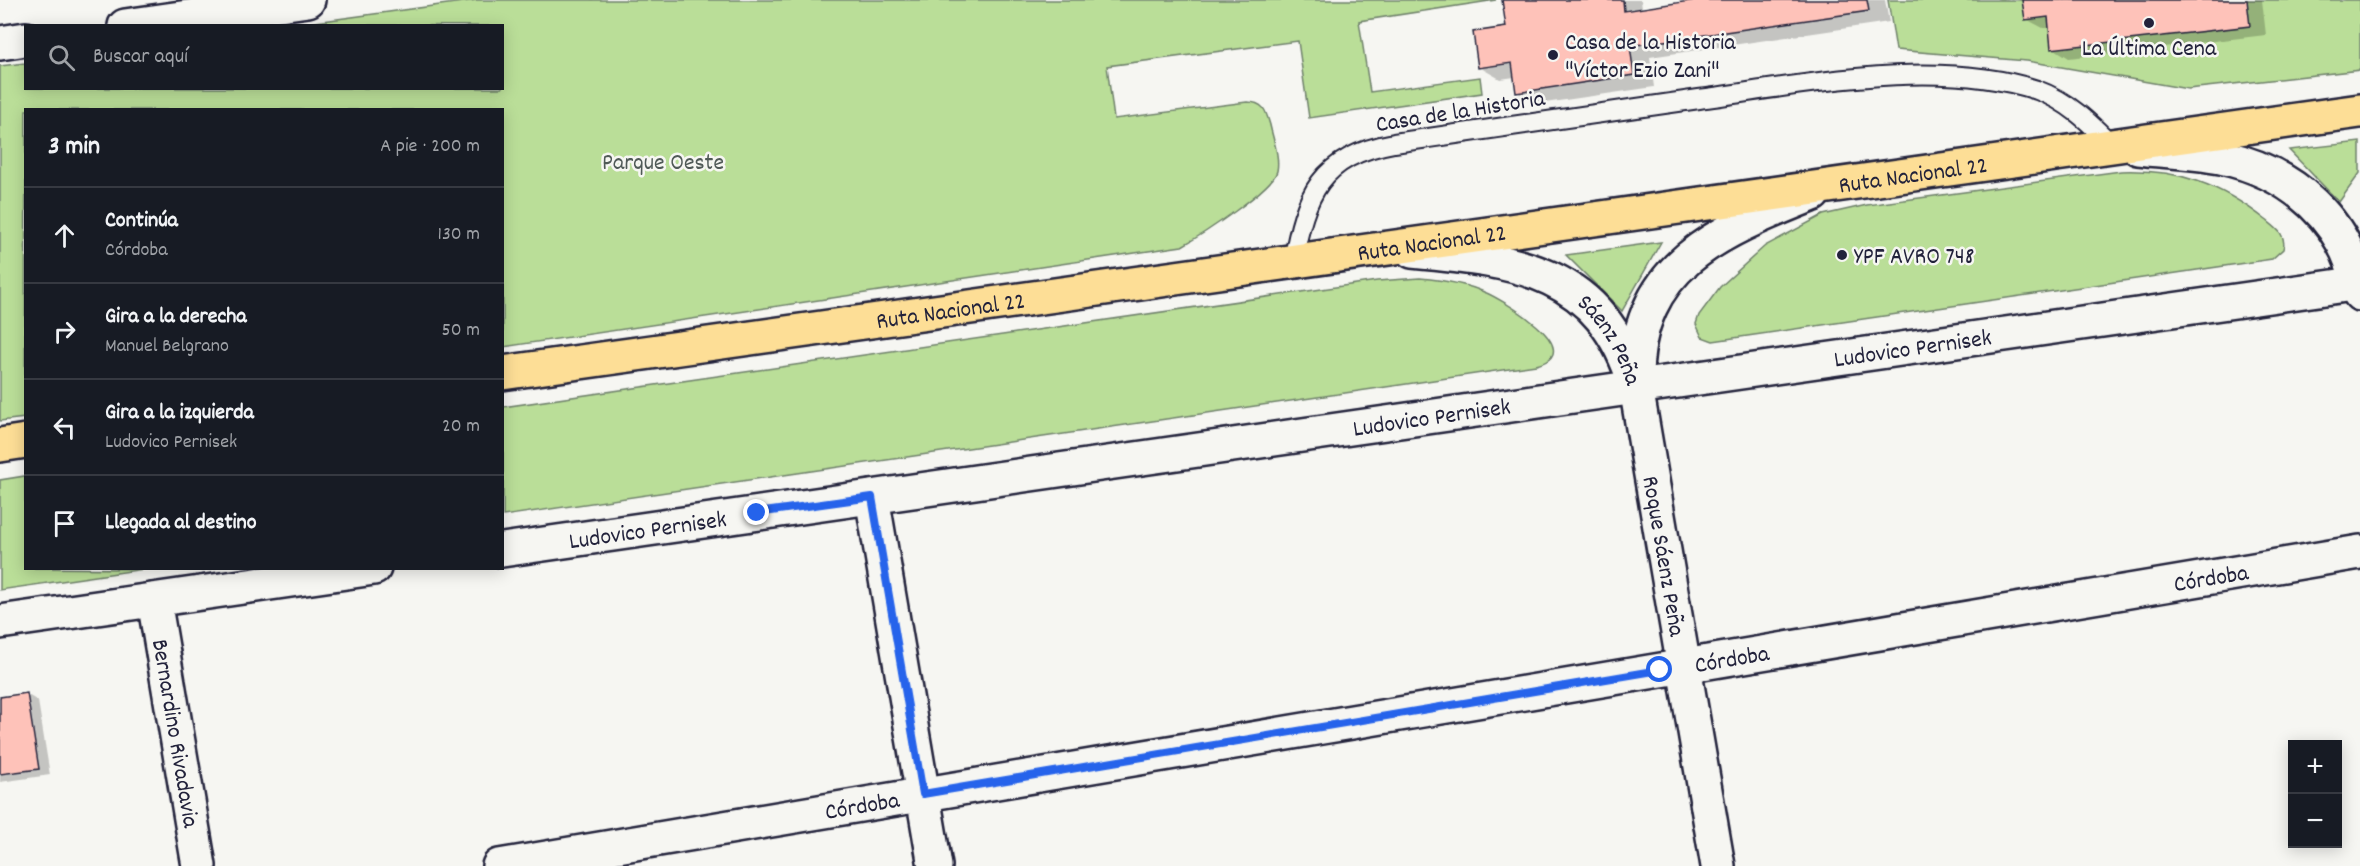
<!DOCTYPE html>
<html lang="es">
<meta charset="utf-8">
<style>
body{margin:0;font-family:Dekko,sans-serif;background:#242831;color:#f1f3f6}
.controls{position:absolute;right:18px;bottom:18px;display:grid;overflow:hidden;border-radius:0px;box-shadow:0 3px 15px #0003}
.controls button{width:54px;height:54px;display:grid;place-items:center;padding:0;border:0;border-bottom:2px solid #363941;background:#171b24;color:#f1f3f6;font:30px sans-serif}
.stop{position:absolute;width:18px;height:18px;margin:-14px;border:4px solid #2563eb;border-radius:50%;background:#fff}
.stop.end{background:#2563eb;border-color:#fff;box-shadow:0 2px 6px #0008}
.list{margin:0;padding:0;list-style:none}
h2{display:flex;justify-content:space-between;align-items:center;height:78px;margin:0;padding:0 24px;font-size:26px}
h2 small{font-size:20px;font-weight:400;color:#9ea1a6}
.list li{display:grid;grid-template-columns:39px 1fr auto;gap:18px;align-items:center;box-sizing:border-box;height:96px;padding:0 24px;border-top:2px solid #363941}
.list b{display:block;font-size:22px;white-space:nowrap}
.list p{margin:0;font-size:20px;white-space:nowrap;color:#9ea1a6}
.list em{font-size:20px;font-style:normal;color:#9ea1a6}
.icon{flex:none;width:33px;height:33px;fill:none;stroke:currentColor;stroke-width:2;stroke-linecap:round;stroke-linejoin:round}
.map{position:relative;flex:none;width:2360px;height:866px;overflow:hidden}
.search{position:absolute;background:#171b24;box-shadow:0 3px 15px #0003;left:24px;top:24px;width:480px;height:66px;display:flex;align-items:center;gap:15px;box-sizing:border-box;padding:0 21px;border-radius:0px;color:#9ea1a6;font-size:22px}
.panel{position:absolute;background:#171b24;box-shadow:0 3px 15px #0003;left:24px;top:108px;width:480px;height:462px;border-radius:0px}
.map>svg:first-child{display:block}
.green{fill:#bade98;stroke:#6e806a;stroke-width:1.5}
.shadow{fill:#0003}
.building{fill:#fec2b9;stroke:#22223b;stroke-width:1.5}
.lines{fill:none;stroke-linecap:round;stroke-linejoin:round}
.lane-casing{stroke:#22223b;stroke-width:22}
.street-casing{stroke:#22223b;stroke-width:38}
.secondary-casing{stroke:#22223b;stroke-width:38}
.highway-casing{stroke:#22223b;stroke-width:38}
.lane{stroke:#f6f6f2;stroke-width:18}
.street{stroke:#f6f6f2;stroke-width:33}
.secondary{stroke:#f6f6f2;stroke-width:33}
.highway{stroke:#fdde96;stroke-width:33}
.route{stroke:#2563eb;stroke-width:8}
.poi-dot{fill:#22223b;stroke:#f6f6f2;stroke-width:2}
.labels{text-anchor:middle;stroke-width:5;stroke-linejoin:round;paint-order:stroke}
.poi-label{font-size:24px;fill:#22223b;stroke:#f6f6f2;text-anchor:start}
.street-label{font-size:24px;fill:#22223b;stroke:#f6f6f2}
.park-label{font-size:24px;fill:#505a57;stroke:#f6f6f2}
</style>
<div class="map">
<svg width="2360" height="866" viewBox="0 0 2360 866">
<rect width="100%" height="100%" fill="#f6f6f2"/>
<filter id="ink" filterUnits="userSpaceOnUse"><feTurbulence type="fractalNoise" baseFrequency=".0167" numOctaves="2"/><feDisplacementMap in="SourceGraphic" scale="12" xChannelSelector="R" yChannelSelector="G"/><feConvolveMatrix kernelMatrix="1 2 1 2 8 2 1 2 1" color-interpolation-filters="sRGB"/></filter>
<g filter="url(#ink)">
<!-- green -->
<g class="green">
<path d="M477 0H1496L1359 21 1370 92 1480 77 1482 93 1309 118 1298 41 1107 66 1114 119 1247 102C1264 102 1266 111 1270 125 1273 139 1280 157 1277 171 1273 189 1200 236 1182 246L503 347 502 110H26L25 418 0 421V66L25 63 26 88H502V26L293 25Z"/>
<polygon points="1888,0 2360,0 2360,70 2188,89 2027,61 1896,50"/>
<polygon points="2360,142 2360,173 2339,202 2289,150"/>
<path d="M2121 171C2179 169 2220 184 2266 220 2276 228 2287 235 2283 249L2272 259 1713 341 1702 337 1696 324 1699 315 1720 287 1765 246 1823 215 1867 205Z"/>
<polygon points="1661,242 1622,311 1566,255"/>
<path d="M1420 278C1442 280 1464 283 1484 292 1500 298 1591 351 1536 365L503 516V407L1377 281Z"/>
<polygon points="25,476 26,568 144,569 0,590 0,480"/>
</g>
<!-- shadow -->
<g class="shadow">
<polygon points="1507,0 1641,0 1642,9 1707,0 1885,0 1889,22 1650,57 1654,87 1538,104 1517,92 1515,77 1500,79 1479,67 1508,29"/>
<polygon points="2024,0 2262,0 2266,35 2069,58 2053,48 2050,28 2043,28 2026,19"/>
<polygon points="26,694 38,701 50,775 0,782 0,698"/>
</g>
<!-- building -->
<g class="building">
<polygon points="1502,0 1623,0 1624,11 1696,0 1867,0 1869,11 1630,46 1634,75 1516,93 1512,63 1478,68 1473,32 1506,27"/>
<polygon points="2022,0 2247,0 2250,26 2051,49 2048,17 2025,20"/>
<polygon points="27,693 39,769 0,774 0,697"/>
</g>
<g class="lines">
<!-- lane casing -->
<g class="lane-casing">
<path id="lane" d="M1293 262C1305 195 1320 156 1394 143 1495 128 1597 114 1699 99 1803 85 1935 57 2037 90 2068 101 2090 123 2113 146"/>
</g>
<!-- street casing -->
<g class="street-casing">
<g id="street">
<path id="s1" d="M1412 251C1518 261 1601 269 1636 387L1718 866"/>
<path d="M1636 379C1636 263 1721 231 1813 194"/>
<polyline points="872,497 935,866"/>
<path id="s2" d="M154 600 199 866"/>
<path id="s3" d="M499 866 2360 552"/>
</g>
</g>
<!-- secondary casing -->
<g class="secondary-casing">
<g id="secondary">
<polyline points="125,26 308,0"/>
<polyline points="0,43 26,39"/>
<path d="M2138 148C2166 151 2194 152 2221 157 2292 172 2348 220 2360 294"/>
<path id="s4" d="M502 550 2360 283"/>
<polyline points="0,622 374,568"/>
</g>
</g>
<!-- highway casing -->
<g class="highway-casing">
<g id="highway">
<path id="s5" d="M502 373 2360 111"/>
<polyline points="0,445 26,441"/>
</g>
</g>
<!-- lane -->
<use href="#lane" class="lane"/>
<!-- street -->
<use href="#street" class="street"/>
<!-- secondary -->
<use href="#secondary" class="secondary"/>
<!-- highway -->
<use href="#highway" class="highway"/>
</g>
</g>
<g class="lines" filter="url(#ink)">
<!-- route -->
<polyline class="route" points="757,513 872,497 923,794 1660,670"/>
</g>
<!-- markers -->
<g class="poi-dot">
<circle cx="2149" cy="23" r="6"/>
<circle cx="1553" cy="55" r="6"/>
<circle cx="1842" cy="255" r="6"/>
</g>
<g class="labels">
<!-- poi labels -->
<g class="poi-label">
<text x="1565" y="49">Casa de la Historia<tspan x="1565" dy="28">"Víctor Ezio Zani"</tspan></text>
<text x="2149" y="55" text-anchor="middle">La Última Cena</text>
<text x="1854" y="263">YPF AVRO 748</text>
</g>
<!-- street labels -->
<g class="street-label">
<text transform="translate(1460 110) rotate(-9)" y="8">Casa de la Historia</text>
<text dy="8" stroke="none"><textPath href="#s5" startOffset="1425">Ruta Nacional 22</textPath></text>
<text dy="8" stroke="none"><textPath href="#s5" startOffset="939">Ruta Nacional 22</textPath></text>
<text dy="8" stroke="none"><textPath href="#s5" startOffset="453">Ruta Nacional 22</textPath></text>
<text dy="8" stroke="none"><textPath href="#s1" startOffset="230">Sáenz Peña</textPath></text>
<text dy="8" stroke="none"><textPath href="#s4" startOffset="1425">Ludovico Pernisek</textPath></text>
<text dy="8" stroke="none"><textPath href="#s4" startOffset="939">Ludovico Pernisek</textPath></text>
<text dy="8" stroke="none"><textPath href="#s4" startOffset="147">Ludovico Pernisek</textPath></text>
<text dy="8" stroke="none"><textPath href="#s1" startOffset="456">Roque Sáenz Peña</textPath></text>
<text dy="8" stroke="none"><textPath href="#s3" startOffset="1736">Córdoba</textPath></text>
<text dy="8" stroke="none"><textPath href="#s3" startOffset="1250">Córdoba</textPath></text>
<text dy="8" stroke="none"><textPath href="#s2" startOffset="135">Bernardino Rivadavia</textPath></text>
<text dy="8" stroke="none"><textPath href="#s3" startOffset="368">Córdoba</textPath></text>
</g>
<!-- park labels -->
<g class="park-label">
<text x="663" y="169">Parque Oeste</text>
</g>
</g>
</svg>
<div class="controls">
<button>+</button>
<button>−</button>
</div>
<div class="stop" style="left:1660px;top:670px"></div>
<div class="stop end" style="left:757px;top:513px"></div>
<div class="search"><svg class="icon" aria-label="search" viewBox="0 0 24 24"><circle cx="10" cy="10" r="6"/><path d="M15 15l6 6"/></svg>Buscar aquí</div>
<section class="panel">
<h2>3 min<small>A pie · 200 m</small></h2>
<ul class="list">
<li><svg class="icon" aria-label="ahead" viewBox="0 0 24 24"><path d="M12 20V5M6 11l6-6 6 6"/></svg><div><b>Continúa</b><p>Córdoba</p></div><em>130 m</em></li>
<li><svg class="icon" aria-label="right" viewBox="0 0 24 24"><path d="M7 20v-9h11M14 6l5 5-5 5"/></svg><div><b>Gira a la derecha</b><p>Manuel Belgrano</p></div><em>50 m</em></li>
<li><svg class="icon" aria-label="left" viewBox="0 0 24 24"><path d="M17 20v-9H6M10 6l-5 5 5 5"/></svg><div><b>Gira a la izquierda</b><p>Ludovico Pernisek</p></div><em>20 m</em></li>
<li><svg class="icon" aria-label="arrive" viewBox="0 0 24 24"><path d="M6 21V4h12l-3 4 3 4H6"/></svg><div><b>Llegada al destino</b></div></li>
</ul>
</section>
</div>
